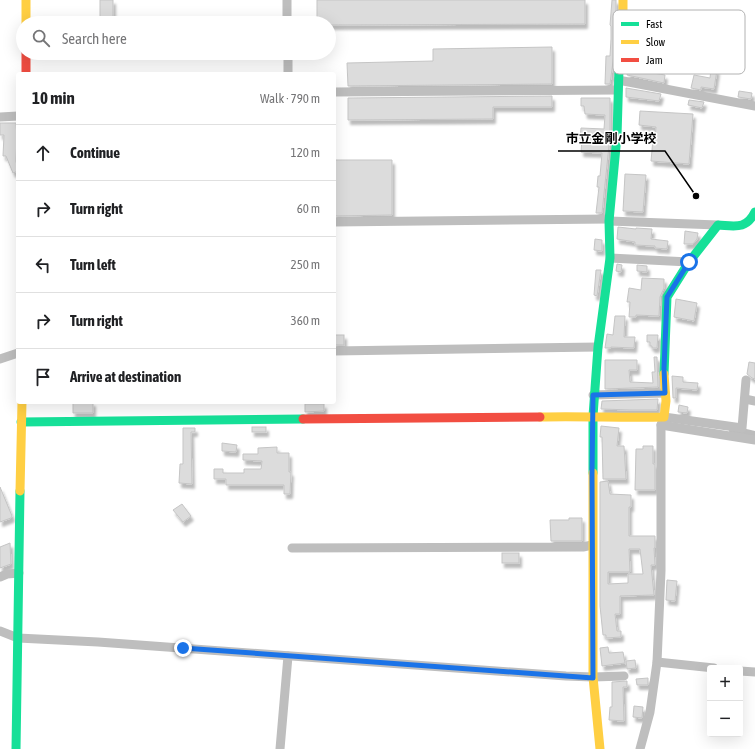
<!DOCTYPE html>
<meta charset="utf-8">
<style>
body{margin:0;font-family:"Asap Condensed","Noto Sans JP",sans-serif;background:#f2f2f2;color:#202124}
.controls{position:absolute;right:12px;bottom:12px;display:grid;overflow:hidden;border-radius:4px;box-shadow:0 4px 16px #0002}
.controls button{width:36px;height:36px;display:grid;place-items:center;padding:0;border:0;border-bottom:1px solid #e0e0e0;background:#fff;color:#202124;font:20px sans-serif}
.stop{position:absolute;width:12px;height:12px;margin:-9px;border:3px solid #1a73e8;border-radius:50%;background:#fff}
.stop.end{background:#1a73e8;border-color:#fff;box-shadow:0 1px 4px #0008}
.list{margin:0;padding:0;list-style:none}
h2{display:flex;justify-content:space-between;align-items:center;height:52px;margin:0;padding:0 16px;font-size:17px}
h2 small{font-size:13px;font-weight:400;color:#757577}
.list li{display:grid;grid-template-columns:26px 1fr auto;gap:12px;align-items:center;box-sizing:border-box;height:56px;padding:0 16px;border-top:1px solid #e0e0e0}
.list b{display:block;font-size:15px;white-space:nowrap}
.list em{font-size:13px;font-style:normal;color:#757577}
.icon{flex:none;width:22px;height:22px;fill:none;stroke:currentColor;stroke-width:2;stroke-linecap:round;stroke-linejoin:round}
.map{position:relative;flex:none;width:755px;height:749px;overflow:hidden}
.search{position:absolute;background:#fff;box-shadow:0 4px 16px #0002;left:16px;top:16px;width:320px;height:44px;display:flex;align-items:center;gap:10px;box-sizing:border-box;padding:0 14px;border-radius:22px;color:#757577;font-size:15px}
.panel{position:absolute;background:#fff;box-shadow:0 4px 16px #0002;left:16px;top:72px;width:320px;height:332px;border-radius:4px}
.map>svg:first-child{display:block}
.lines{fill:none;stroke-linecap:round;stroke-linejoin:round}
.canal{stroke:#bcbcbc;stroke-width:8}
.building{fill:#dcdcdc;stroke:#c5c5c5;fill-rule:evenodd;filter:url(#shadow)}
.street{stroke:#bebebe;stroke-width:9}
.fast{stroke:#16e098;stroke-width:9}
.slow{stroke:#ffcf43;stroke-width:9}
.jam{stroke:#f24e42;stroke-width:9}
.route{stroke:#1a73e8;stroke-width:5}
.key{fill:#fff;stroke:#b2b2b2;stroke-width:1}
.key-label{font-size:11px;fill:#000}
.leader{fill:none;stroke:#000;stroke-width:1.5}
.callout-dot{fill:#000;stroke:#fff;stroke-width:1.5}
.callout-label{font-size:13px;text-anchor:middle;font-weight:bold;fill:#000;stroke:#fff;stroke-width:3;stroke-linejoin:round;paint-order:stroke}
</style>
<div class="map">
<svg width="755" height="749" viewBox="0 0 755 749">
<defs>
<filter id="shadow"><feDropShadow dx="2.5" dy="4.5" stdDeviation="1" flood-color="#0004"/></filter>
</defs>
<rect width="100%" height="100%" fill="#fff"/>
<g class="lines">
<!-- canal -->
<polyline class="canal" points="733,430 755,435"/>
</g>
<!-- building -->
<g class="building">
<rect x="100" y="0" width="13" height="20"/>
<polygon points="317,0 585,0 585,24 329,25 329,23 317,23"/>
<polygon points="612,0 616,0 616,39 610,84 605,84 606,56 610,56 611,39 611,26 610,25"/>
<polygon points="636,21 650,24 647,39 652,40 647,72 665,75 664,83 627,75 632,46 636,46 638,33 634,32"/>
<polygon points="552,47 552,84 348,86 347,63 433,61 433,49"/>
<polygon points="711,69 717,70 714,89 701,87 701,90 691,88 694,75 710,78"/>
<polygon points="626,88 661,94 659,101 626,97"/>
<polygon points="739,91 752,93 751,99 738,97"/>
<polygon points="552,96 552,107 493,107 493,119 348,120 348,98"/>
<polygon points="581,98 610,98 610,136 602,213 596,213 599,187 597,187 598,176 600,176 602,153 581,152 582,139 580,139 581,128 604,129 605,115 585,114 584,106 581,106"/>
<polygon points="689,100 704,102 702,108 688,105"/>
<polygon points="640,111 693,114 689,164 651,161 653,139 655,139 656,127 639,125"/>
<polygon points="0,123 16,123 17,137 16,161 18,171 13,173 6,156 3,156 4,135 0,135"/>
<polygon points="334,160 392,160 392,215 334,216"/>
<polygon points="625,174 646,175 643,212 623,211"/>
<polygon points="618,227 636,229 636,228 652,229 651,239 668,241 667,249 655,248 655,246 635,245 635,242 617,239"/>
<polygon points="685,231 698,233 697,239 693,244 684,244"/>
<polygon points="595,239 602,240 602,251 594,250"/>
<polygon points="617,264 622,265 621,272 616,271"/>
<polygon points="637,265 647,266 647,272 637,271"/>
<polygon points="596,270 601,270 597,296 594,295"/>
<polygon points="642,278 664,279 664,288 660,297 659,316 636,315 636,317 629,317 630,302 627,302 629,288 641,290"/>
<polygon points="676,299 697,303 694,321 674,317"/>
<polygon points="615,316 625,316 624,337 635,337 634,348 611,347 611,348 605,348 607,334 613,335"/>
<rect x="334" y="335" width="10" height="10"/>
<polygon points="647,335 658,335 657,348 652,348 652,346 650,346 650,342 647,342"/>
<polygon points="654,357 657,357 658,387 605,389 605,360 637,360 637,370 629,370 630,382 653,383 652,372 655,372"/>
<polygon points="749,362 755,363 755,379 752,378 747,374"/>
<polygon points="672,376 683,377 683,382 698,383 697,390 676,388 676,398 673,398"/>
<polygon points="658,399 657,410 632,410 601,409 602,401"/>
<polygon points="79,402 93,402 93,413 73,413 73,403 79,403"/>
<polygon points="305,404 324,404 324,411 305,412"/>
<polygon points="679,405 688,407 687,413 678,412"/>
<polygon points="601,426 619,428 617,446 624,446 626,479 603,479 602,437 600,437"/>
<rect x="252" y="427" width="14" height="5"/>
<polygon points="183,428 195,428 195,432 191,432 192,484 179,483 180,464 183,464"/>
<polygon points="222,443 237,445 236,452 222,451"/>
<polygon points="643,446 653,446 653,464 655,464 655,490 635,490 636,449 643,449"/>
<polygon points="277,447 277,453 289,453 289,472 291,472 290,494 284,494 284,485 226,485 226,479 214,479 214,469 223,469 223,473 244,473 244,469 261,469 262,461 243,460 243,454 258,454 258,448"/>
<path d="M608 481 610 494 631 495V507H629V536H655V548H654L655 565H651L654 595 620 596V614H615L617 631H621V637L606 638V635H603L600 606V482ZM629 549H640L643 574H628V583L608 584V572H630Z"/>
<polygon points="0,487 12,516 11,518 0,522"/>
<polygon points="182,504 191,516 183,522 173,510"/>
<polygon points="569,518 582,518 582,541 551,541 550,520 569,520"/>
<polygon points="10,543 11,564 0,568 0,547"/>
<rect x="502" y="553" width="17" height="10"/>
<polygon points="667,580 677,581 675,601 666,600"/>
<polygon points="608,647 609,653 623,652 625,663 602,666 600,648"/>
<polygon points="635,660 636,668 627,669 626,661"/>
<polygon points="648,678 648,685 637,685 636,679"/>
<polygon points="627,681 627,687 623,687 624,721 609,720 610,707 612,707 612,682"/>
<polygon points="634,706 643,707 642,718 633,717"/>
</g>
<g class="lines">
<!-- street -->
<g class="street">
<polyline points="287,0 287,23"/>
<polyline points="288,53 288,74"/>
<polyline points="618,80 755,106"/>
<polyline points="334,92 618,90"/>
<polyline points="0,117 18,116"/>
<polyline points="609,221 718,225"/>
<polyline points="334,222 610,219"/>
<polyline points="610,258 689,262"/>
<polyline points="334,351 598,347"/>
<polyline points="0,359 18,353"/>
<polyline points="593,395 665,393"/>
<polyline points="745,399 755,401"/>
<polyline points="664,417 742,428 746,380"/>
<polyline points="661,425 755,440"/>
<polyline points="292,548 583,547 592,545"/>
<polyline points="0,577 7,574 19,573"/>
<polyline points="0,631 18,638 98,642 566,676 593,677 624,676"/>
<polyline points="657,662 714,668"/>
<polyline points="740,671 755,672"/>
<polyline points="280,749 288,656"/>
<polyline points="640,749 650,712 657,662 661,571 661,425 663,420"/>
</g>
<!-- fast -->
<g class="fast">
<path d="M664 374 667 297 689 262 718 225C735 226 746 230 755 212"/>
<polyline points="21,422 303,419"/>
<polyline points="593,473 593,416 598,347 610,258 609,221 617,136 619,69"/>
<polyline points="16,749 20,491"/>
</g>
<!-- slow -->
<g class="slow">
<polyline points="26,0 26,23"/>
<polyline points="619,69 623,39 623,0"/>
<path d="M540 417C581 416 623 418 664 417L666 401 664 374"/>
<polyline points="593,473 593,677 600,749"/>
<polyline points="20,491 22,402"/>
</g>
<!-- jam -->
<g class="jam">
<polyline points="26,53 26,74"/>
<polyline points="303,419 540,417"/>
</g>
</g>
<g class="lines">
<!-- route -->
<polyline class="route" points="183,648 593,678 592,475 593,395 665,393 664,368 667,297 689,262"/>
</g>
<!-- legend -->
<rect x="613" y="10" width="132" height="64" rx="6" class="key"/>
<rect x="621" y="22" width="18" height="4" fill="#16e098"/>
<rect x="621" y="40" width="18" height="4" fill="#ffcf43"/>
<rect x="621" y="58" width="18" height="4" fill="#f24e42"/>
<g class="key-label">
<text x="646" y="28">Fast</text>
<text x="646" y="46">Slow</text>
<text x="646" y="64">Jam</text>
</g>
<!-- callouts -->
<path class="leader" d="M696 196L665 151H558"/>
<circle class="callout-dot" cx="696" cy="196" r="4"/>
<g class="callout-label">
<text x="611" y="143">市立金剛小学校</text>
</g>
</svg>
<div class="controls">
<button>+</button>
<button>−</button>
</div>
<div class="stop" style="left:689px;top:262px"></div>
<div class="stop end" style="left:183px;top:648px"></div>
<div class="search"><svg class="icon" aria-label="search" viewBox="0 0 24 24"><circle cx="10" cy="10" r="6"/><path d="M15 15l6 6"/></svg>Search here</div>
<section class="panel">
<h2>10 min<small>Walk · 790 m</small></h2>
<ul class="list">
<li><svg class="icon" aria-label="ahead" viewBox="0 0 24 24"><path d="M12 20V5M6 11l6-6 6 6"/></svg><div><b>Continue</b></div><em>120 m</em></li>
<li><svg class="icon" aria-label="right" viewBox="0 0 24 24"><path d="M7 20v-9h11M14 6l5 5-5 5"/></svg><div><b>Turn right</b></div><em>60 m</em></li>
<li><svg class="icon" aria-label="left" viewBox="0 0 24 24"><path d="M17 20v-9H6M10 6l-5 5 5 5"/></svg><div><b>Turn left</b></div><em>250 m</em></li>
<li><svg class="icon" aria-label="right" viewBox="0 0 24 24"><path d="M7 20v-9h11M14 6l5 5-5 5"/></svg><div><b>Turn right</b></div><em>360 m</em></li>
<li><svg class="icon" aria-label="arrive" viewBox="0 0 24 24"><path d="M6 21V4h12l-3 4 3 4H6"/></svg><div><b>Arrive at destination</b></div></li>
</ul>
</section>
</div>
